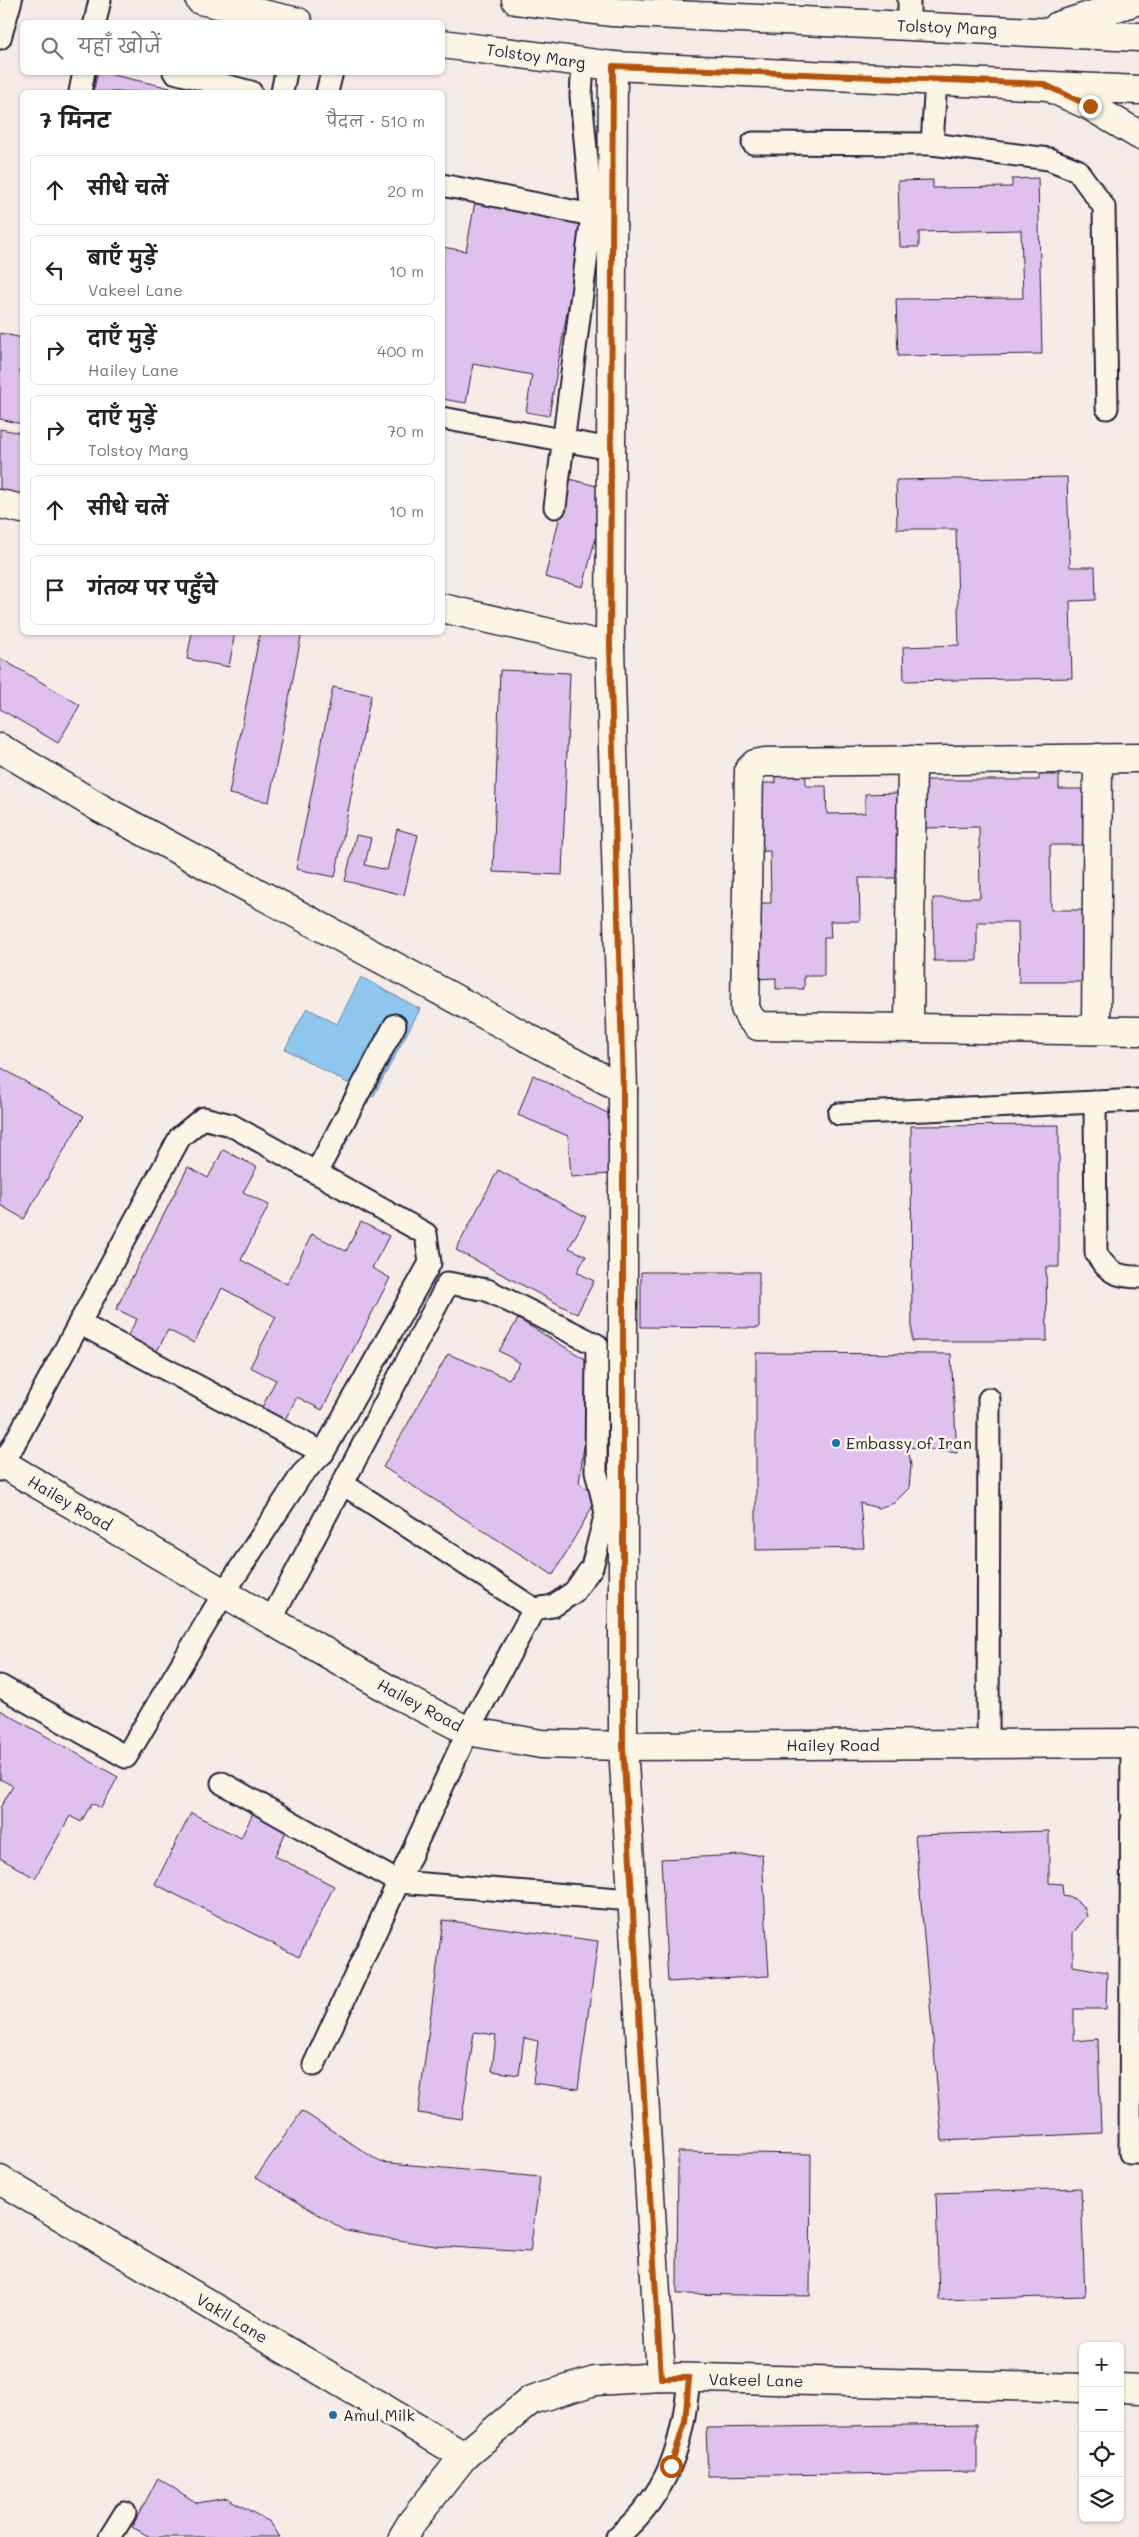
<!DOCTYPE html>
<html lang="hi">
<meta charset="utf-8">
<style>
body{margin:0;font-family:Mali,"Playpen Sans Deva",sans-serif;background:#f6f6f6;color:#222}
.controls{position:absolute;right:15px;bottom:15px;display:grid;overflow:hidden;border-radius:8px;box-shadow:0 1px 4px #0004}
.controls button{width:45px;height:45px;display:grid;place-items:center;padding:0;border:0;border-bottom:1px solid #e0e0e0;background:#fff;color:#222;font:25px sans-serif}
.stop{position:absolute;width:15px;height:15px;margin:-11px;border:4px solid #b45309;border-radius:50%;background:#fff}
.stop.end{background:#b45309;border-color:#fff;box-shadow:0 1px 5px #0008}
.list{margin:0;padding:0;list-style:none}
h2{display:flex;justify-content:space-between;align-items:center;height:65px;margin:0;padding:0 20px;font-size:21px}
h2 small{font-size:16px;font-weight:400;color:#767676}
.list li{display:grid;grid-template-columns:32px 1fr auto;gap:15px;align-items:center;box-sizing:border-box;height:70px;margin:0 10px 10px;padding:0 10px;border:1px solid #e0e0e0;border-radius:8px}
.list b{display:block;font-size:19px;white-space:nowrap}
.list p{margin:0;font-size:16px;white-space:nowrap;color:#767676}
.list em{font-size:16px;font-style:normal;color:#767676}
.icon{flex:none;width:28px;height:28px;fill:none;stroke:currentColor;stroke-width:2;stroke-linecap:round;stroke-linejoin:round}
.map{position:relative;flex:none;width:1139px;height:2537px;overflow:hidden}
.search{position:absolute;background:#fff;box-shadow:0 1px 4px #0004;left:20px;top:20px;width:425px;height:55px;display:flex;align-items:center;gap:12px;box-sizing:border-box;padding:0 18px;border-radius:8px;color:#767676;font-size:19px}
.panel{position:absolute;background:#fff;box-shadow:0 1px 4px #0004;left:20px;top:90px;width:425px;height:545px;border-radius:8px}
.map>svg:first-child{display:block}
.water{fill:#90c7ee;stroke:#6485a6}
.building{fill:#e0c1ee;stroke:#22223b}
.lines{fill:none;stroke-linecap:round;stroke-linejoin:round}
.service-casing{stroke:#22223b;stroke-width:25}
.minor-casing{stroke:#22223b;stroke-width:31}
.secondary-casing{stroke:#22223b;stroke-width:31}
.service{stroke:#fcf5e5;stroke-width:21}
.minor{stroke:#fcf5e5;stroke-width:28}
.secondary{stroke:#fcf5e5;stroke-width:28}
.route{stroke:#b45309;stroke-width:6}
.poi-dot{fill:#1f6fb2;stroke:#fcf5e5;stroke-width:2}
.labels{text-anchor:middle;stroke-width:5;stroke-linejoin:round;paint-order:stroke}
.street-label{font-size:16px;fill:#22223b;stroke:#fcf5e5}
.poi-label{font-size:16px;fill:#22223b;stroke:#fcf5e5;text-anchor:start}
</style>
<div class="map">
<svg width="1139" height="2537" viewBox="0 0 1139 2537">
<rect width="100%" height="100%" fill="#f6ebe7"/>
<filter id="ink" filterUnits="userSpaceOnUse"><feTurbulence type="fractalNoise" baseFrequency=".02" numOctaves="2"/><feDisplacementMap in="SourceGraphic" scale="10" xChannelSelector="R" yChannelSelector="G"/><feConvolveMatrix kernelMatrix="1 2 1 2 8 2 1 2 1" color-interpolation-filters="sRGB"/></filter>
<g filter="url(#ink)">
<!-- water -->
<polygon class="water" points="361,977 420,1009 373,1097 285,1049 307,1008 337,1024"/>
<!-- building -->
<g class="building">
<polygon points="98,72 100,72 188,92 93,92"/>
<polygon points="1038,178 1042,354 898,356 896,299 1023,298 1021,230 919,232 919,247 900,247 898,181 933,180 933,188 1012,187 1012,179"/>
<polygon points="475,202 583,221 549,416 526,412 532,375 473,364 466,403 442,399 442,247 466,251"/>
<polygon points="0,333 22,338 20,373 22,374 22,424 0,419"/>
<polygon points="0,429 22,433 22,499 0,495"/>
<polygon points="1067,477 1070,567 1095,567 1096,600 1070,601 1072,678 904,681 903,647 959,645 956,529 897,529 896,480"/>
<polygon points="569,479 608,489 583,587 545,577"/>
<polygon points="192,632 235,632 229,667 187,659"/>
<polygon points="260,632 302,632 269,802 229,794"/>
<polygon points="0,658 80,705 58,743 0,709"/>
<polygon points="500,670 570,673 562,875 493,872"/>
<polygon points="333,687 371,695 335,877 296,869"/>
<polygon points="775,766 805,766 806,786 826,786 827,814 865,813 865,794 899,793 900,878 859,878 860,921 830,921 831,938 824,938 824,976 804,976 804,989 776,989 776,978 756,979 755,903 771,903 770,851 753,852 752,783 776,783"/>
<polygon points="1039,775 1059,775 1059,789 1086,789 1087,845 1050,845 1051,910 1090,910 1091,982 1019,982 1018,922 977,922 977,961 934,961 933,898 980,898 979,827 922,828 921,780 1039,780"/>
<polygon points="397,829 418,835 404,895 345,881 356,835 371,838 365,865 387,870"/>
<polygon points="0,1067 84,1116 24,1219 0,1205"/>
<polygon points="533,1075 611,1115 610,1174 571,1177 568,1136 518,1115"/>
<polygon points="1059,1125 1059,1267 1046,1267 1047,1341 912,1341 911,1126"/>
<polygon points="223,1150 257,1167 243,1192 269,1205 241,1260 287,1284 312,1234 346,1251 361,1222 389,1236 372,1268 390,1278 322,1410 297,1397 282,1425 259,1413 276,1380 250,1367 276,1317 222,1288 194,1343 168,1330 156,1353 127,1337 137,1319 116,1309 188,1167 208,1178"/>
<polygon points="498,1170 586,1217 569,1248 586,1256 577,1272 594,1281 577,1314 456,1250"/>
<polygon points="641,1272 759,1272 759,1328 641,1327"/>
<polygon points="518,1319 595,1365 579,1483 598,1497 553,1575 383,1467 448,1354 509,1379 520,1363 499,1351"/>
<polygon points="756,1353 951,1354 957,1453 908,1447 911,1466 909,1488 894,1503 878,1508 860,1503 864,1548 756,1550"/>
<polygon points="0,1710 118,1777 101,1808 92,1803 81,1822 70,1816 35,1878 0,1858 0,1808 13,1786 0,1779"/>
<polygon points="255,1809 288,1827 275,1856 334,1886 299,1957 155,1884 191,1813 241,1838"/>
<polygon points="1049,1831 1049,1883 1062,1884 1063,1896 1073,1898 1084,1907 1087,1916 1073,1933 1073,1966 1107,1972 1106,2009 1074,2009 1074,2041 1098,2039 1101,2133 942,2141 915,1835"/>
<polygon points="762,1854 769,1976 668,1982 661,1859"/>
<polygon points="443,1920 598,1941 578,2089 533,2083 538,2041 524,2038 519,2075 492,2071 496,2035 474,2032 462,2119 418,2113"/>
<polygon points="302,2111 380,2162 540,2177 530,2252 435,2246 346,2231 256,2177"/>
<polygon points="678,2152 811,2154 810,2296 677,2294"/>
<polygon points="1081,2188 1085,2296 939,2300 936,2193"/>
<polygon points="977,2424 977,2472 708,2476 706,2428"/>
<polygon points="158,2478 197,2503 227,2498 270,2522 280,2537 150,2537 132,2527"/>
</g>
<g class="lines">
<!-- service casing -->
<g class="service-casing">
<g id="service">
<polyline points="95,22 100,0"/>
<polyline points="909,25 909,0"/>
<polyline points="0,38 11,0"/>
<polyline points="174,72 251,92"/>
<polyline points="80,92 84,72"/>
<polyline points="282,92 286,72"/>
<polyline points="327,92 332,72"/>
<polyline points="753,143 932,144 1049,159 1077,170 1104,207 1107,408"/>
<polyline points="932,144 936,80"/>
<polyline points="442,185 592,215"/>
<polyline points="442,418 611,449"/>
<polyline points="555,507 592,215 581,96 583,63"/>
<path d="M1095 1102 1096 1253C1107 1272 1117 1277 1139 1277"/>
<polyline points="839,1114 1139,1100"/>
<polyline points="316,1173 395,1025"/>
<polyline points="79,1323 323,1453"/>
<polyline points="0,1470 180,1137 203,1118 231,1125 426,1234 430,1263 323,1453 302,1474 224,1593 126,1757 0,1686"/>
<polyline points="343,1484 534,1609"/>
<polyline points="271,1620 448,1283 487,1290 597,1345 596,1471 606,1513 592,1567 574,1592 553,1606 534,1609 468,1731 314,2065"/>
<polyline points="1132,1743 1130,2153 1139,2153"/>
<polyline points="988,1744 989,1399"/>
<polyline points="222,1783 398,1882 632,1900"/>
<polyline points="110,2537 125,2513"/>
<path d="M617 2537C669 2493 683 2444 689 2378"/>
</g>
</g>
<!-- minor casing -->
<g class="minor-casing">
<g id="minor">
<polyline points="613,66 610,647 623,1089 623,1746 661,2377"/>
<polyline points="0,504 22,509"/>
<polyline points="442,608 610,647"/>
<polyline points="0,748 100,808 623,1089"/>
<polyline points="1139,758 765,762 755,764 749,770 745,1008 750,1018 758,1026 1139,1031"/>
<polyline points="909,1027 912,760"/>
<polyline points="1096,1030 1098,758"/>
<polyline points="0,1462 402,1697 468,1731 541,1744 623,1746 1139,1743"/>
<polyline points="0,2180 464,2456"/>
<polyline points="1120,2388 1139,2389"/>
<polyline points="403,2537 412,2522 464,2456 531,2400 595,2381 661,2377 1083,2388"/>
</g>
</g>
<!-- secondary casing -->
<g class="secondary-casing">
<g id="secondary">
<polyline points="200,0 298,22"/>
<polyline points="516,0 612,12 1139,37"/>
<polyline points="1058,26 1139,0"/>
<polyline points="442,44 613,66 1139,90"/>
<polyline points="1057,91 1090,106 1139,135"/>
</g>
</g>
<!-- service -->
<use href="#service" class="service"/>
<!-- minor -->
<use href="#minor" class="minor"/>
<!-- secondary -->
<use href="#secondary" class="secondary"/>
</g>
</g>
<g class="lines" filter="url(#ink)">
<!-- route -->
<polyline class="route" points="671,2466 685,2422 689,2378 661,2378 623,1746 623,1089 610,647 613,66 1043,84 1090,106"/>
</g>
<!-- markers -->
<g class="poi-dot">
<circle cx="836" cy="1443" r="5"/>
<circle cx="333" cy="2415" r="5"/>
</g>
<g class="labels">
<!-- street labels -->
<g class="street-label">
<text transform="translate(947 27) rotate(2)" y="6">Tolstoy Marg</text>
<text transform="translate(536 56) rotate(8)" y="6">Tolstoy Marg</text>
<text transform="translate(70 1503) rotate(30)" y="6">Hailey Road</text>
<text transform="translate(420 1705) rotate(28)" y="6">Hailey Road</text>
<text x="833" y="1751">Hailey Road</text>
<text transform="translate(232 2318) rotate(31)" y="6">Vakil Lane</text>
<text transform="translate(756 2380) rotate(1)" y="6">Vakeel Lane</text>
</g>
<!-- poi labels -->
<g class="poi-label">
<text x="846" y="1449">Embassy of Iran</text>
<text x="343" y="2421">Amul Milk</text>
</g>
</g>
</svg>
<div class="controls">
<button>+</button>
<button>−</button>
<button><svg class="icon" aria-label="locate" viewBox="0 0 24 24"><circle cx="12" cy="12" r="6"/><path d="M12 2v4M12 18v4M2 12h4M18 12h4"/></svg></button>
<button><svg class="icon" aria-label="layers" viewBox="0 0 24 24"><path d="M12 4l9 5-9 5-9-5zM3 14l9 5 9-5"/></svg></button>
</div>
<div class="stop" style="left:671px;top:2466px"></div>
<div class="stop end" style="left:1090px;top:106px"></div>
<div class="search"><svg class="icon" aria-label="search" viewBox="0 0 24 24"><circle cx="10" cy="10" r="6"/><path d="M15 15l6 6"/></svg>यहाँ खोजें</div>
<section class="panel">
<h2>7 मिनट<small>पैदल · 510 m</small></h2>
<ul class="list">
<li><svg class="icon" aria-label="ahead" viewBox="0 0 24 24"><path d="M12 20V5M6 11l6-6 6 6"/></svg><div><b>सीधे चलें</b></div><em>20 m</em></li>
<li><svg class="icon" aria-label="left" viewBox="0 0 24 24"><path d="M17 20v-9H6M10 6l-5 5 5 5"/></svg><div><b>बाएँ मुड़ें</b><p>Vakeel Lane</p></div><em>10 m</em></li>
<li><svg class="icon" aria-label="right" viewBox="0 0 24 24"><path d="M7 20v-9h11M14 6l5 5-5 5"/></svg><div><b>दाएँ मुड़ें</b><p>Hailey Lane</p></div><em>400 m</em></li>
<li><svg class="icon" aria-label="right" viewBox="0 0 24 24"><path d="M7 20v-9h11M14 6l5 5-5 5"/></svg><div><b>दाएँ मुड़ें</b><p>Tolstoy Marg</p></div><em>70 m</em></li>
<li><svg class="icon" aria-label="ahead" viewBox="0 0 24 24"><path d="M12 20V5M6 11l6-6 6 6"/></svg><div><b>सीधे चलें</b></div><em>10 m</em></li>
<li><svg class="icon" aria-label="arrive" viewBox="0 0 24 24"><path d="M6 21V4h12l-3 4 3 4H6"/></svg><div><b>गंतव्य पर पहुँचे</b></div></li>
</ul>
</section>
</div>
